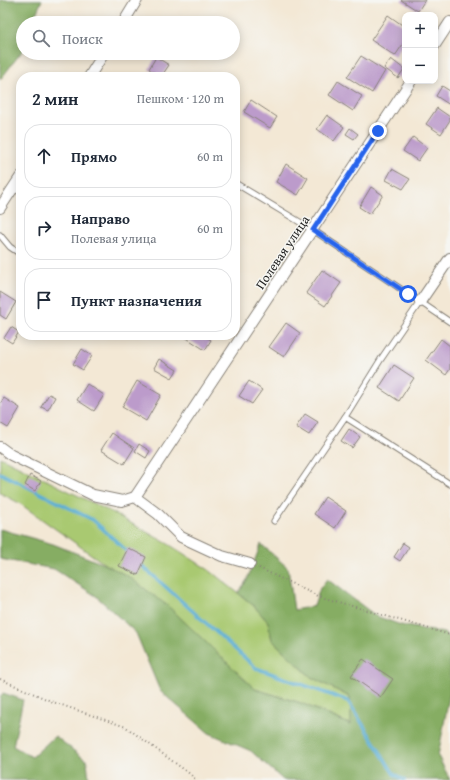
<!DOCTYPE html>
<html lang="ru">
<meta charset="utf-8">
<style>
body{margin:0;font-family:"Gentium Book Plus",serif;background:#f2f2f3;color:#1f2937}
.controls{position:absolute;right:12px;top:12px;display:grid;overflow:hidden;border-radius:8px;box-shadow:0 2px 10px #0003}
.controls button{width:36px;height:36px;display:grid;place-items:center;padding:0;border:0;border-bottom:1px solid #e0e1e3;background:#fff;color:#1f2937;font:20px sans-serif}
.stop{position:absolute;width:12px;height:12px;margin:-9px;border:3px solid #2563eb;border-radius:50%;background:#fff}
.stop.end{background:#2563eb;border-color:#fff;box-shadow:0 1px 4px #0008}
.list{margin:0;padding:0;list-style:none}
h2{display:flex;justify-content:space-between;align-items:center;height:52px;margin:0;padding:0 16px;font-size:17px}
h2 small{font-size:13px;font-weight:400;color:#747a83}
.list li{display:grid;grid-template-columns:26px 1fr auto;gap:12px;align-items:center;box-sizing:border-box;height:64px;margin:0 8px 8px;padding:0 8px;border:1px solid #e0e1e3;border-radius:16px}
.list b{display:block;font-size:15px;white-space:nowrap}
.list p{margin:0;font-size:13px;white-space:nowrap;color:#747a83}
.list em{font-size:13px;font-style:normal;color:#747a83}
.icon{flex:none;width:22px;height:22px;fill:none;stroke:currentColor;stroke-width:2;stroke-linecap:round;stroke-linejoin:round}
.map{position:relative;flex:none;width:450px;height:780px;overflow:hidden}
.search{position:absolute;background:#fff;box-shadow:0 2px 10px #0003;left:16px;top:16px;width:224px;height:44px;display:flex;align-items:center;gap:10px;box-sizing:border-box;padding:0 14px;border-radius:22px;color:#747a83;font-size:15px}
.panel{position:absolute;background:#fff;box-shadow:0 2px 10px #0003;left:16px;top:72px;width:224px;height:268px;border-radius:16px}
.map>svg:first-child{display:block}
.green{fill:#a9c971;stroke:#627246}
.forest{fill:#86ad63;stroke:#516440}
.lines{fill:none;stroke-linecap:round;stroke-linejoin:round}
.stream{stroke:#58add4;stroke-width:3.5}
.building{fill:#bc9bcb}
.service-casing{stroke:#888278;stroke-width:7}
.minor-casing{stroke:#888278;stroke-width:12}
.path{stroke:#888278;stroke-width:2;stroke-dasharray:1 3;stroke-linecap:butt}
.service{stroke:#fff;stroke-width:5}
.minor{stroke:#fff;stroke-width:10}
.route{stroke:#2563eb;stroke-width:5}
.labels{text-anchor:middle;stroke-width:3;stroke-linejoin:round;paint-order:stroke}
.street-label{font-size:13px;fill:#1c1c1c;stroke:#f6f6f2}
</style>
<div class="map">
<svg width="450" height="780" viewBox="0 0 450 780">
<rect width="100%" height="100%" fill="#f6f6f2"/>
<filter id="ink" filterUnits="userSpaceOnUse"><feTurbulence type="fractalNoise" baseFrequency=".025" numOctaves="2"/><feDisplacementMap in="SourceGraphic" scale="8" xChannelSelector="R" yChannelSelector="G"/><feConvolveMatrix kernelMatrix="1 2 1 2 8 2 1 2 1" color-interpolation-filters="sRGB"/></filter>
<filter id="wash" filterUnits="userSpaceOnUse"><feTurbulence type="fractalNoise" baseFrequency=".012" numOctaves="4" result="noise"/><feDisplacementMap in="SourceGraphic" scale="16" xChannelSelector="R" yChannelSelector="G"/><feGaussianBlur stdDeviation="0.9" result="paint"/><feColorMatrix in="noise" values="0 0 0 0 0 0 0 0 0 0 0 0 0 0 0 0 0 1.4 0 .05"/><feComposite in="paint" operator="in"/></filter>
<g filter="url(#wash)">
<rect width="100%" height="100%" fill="#f3e8d5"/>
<!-- green -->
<polygon class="green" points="0,457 111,512 170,545 209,570 253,605 268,622 272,640 311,677 350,697 352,725 301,703 255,689 214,685 106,565 19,503 0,493"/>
<!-- forest -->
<g class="forest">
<polygon points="0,0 42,0 35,16 38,23 23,23 23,50 0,80"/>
<polygon points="0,529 53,544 106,565 128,576 168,606 255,689 301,703 351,725 350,697 311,677 272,640 268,622 253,605 238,593 247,580 261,544 288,568 294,610 314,606 320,588 327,579 376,616 401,625 444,633 450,638 450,692 438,756 450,780 283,780 251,751 209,733 160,691 136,633 96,596 54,569 0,559"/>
<polygon points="3,693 23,700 13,746 32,757 55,736 87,761 89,780 0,780 0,698"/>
</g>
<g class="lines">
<!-- stream -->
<g class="stream">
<polyline points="0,473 93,520 129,553"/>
<polyline points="139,563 256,668 348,701 394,774 404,780"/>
</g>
</g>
<g id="blocks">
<!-- building -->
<g class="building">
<polygon points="401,0 425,0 418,11"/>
<polygon points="388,15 405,27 405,41 395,56 371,40"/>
<polygon points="361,56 385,71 372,93 347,77"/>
<polygon points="156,57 169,65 161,77 149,69"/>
<polygon points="391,59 404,69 398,78 384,68"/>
<polygon points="338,81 362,96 353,111 329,95"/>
<polygon points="442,86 450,91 450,105 436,96"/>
<polygon points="251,100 277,117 270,128 244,112"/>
<polygon points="437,108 450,117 450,120 441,134 426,124"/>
<polygon points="327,115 344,127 334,141 317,129"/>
<polygon points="350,128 358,134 354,139 346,134"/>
<polygon points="413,137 427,148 418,161 403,151"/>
<polygon points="286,164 308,178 298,195 276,182"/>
<polygon points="392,169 410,179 403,189 386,180"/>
<polygon points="371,187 383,195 370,214 359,207"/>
<polygon points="322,270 341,283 325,306 306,293"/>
<polygon points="0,292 16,302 6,319 0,315"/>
<polygon points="286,323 300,333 284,357 269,347"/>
<polygon points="11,327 19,332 12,343 4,338"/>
<polygon points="182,335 203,335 211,340 205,350"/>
<polygon points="441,339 450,346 450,369 446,375 426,360"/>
<polygon points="82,349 92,356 83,370 73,364"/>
<polygon points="159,359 177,370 172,378 154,368"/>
<polygon points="394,365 414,378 399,401 379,388"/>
<polygon points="137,381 161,395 146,421 122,407"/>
<polygon points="249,381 262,390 252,404 239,396"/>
<polygon points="87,384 104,395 94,411 77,400"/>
<polygon points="49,394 55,397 48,410 41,407"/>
<polygon points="4,398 20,408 8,428 0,423 0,404"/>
<polygon points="305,414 318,422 309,435 296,427"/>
<polygon points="349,429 360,437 352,448 341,441"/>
<polygon points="112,433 134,448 124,464 101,450"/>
<polygon points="139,444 150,451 146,458 135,451"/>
<polygon points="30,475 41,481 35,491 25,485"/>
<polygon points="325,497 346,511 335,528 314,514"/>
<polygon points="403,543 409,547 400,561 394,557"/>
<polygon points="128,548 146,557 138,575 119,566"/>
<polygon points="363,659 393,679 381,697 351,676"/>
</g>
</g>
</g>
<g filter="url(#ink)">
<use href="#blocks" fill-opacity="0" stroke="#888278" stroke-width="1"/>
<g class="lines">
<!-- service casing -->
<g class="service-casing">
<g id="service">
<polyline points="235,183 313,230 450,322"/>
<polyline points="13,187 21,193"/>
<polyline points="0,235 10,247 19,253"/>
<polyline points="345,417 450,484"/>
<polyline points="274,521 345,417 381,359 420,302"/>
</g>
</g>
<!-- minor casing -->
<g class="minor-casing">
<g id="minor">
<polyline points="123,23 137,0"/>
<polyline points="435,45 450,22"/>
<polyline points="89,77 104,53"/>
<polyline points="0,208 21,176"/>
<polyline points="420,302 450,258"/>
<polyline points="0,447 11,455 93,495 122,501 135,497 158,514 181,537 222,556 250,564"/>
<polyline points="135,497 411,81"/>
</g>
</g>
<!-- path -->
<g class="path">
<polyline points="259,568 318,596 450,635"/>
<polyline points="0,679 53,702 126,727 190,774 196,780"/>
</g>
<!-- service -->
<use href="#service" class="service"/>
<!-- minor -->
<use href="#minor" class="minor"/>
</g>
</g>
<g class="lines" filter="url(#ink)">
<!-- route -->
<polyline class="route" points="378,131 313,230 408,294"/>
</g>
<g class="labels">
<!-- street labels -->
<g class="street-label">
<text transform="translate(282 252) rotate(-56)" y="5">Полевая улица</text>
</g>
</g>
</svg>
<div class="controls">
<button>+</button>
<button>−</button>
</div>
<div class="stop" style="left:408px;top:294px"></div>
<div class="stop end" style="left:378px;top:131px"></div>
<div class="search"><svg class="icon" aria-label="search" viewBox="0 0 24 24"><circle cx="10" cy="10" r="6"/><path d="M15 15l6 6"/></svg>Поиск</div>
<section class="panel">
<h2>2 мин<small>Пешком · 120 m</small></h2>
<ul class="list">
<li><svg class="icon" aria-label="ahead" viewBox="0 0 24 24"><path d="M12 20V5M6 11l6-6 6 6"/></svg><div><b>Прямо</b></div><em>60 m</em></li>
<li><svg class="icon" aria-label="right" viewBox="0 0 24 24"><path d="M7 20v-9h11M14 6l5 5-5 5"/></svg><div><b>Направо</b><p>Полевая улица</p></div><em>60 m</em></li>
<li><svg class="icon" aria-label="arrive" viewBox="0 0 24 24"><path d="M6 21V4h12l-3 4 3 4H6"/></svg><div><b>Пункт назначения</b></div></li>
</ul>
</section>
</div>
